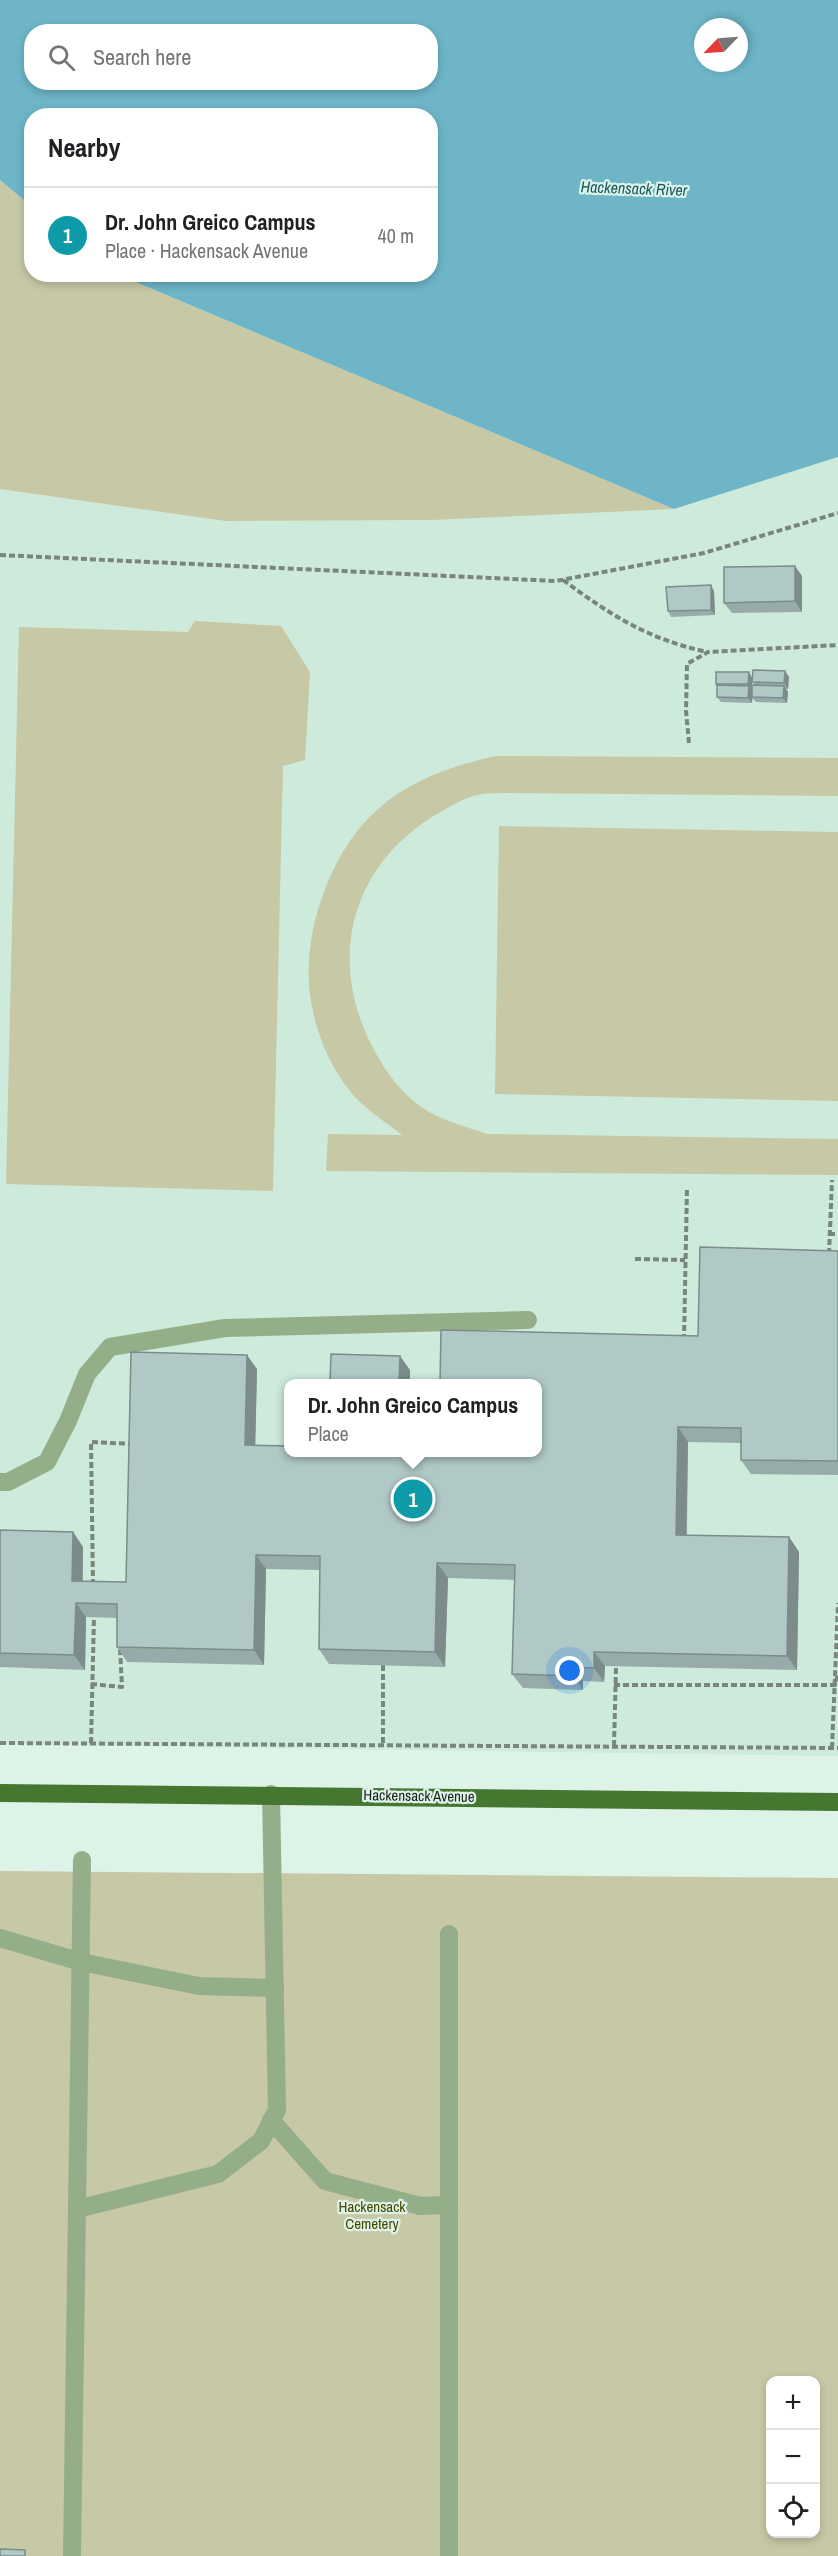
<!DOCTYPE html>
<meta charset="utf-8">
<style>
body{margin:0;font-family:"Archivo Narrow",sans-serif;background:#f6f6f6;color:#202124}
.controls{position:absolute;right:18px;bottom:18px;display:grid;overflow:hidden;border-radius:12px;box-shadow:0 3px 9px #0003}
.controls button{width:54px;height:54px;display:grid;place-items:center;padding:0;border:0;border-bottom:2px solid #e0e0e0;background:#fff;color:#202124;font:30px sans-serif}
.compass{position:absolute;left:694px;top:18px;width:54px;height:54px;border-radius:50%;background:#fff;box-shadow:0 3px 9px #0003;rotate:245deg}
.you{position:absolute;left:570px;top:1671px;width:21px;height:21px;margin:-15px;border:4px solid #fff;border-radius:50%;background:#1a73e8;box-shadow:0 0 0 9px #1a73e833}
.badge{display:grid;place-items:center;width:39px;height:39px;border-radius:50%;background:#1a73e8;color:#fff;font-size:20px;font-weight:700}
.pin{position:absolute;translate:-50% -50%;border:3px solid #fff;box-shadow:0 2px 6px #0006}
.popup{position:absolute;left:284px;top:1379px;width:258px;height:78px;box-sizing:border-box;display:grid;place-content:center;border-radius:12px;background:#fff;filter:drop-shadow(0 2px 4px #0005);font-size:20px;white-space:nowrap;color:#757577}
.popup b{font-size:22px;color:#202124}
.popup::after{content:'';position:absolute;left:50%;top:100%;margin-left:-12px;border:12px solid transparent;border-top-color:#fff}
.list{margin:0;padding:0;list-style:none}
h2{display:flex;justify-content:space-between;align-items:center;height:78px;margin:0;padding:0 24px;font-size:26px}
h2 small{font-size:20px;font-weight:400;color:#757577}
.list li{display:grid;grid-template-columns:39px 1fr auto;gap:18px;align-items:center;box-sizing:border-box;height:96px;padding:0 24px;border-top:2px solid #e0e0e0}
.list b{display:block;font-size:22px;white-space:nowrap}
.list p{margin:0;font-size:20px;white-space:nowrap;color:#757577}
.list em{font-size:20px;font-style:normal;color:#757577}
.icon{flex:none;width:33px;height:33px;fill:none;stroke:currentColor;stroke-width:2;stroke-linecap:round;stroke-linejoin:round}
.map{position:relative;flex:none;width:838px;height:2556px;overflow:hidden}
.search{position:absolute;background:#fff;box-shadow:0 3px 9px #0003;left:24px;top:24px;width:414px;height:66px;display:flex;align-items:center;gap:15px;box-sizing:border-box;padding:0 21px;border-radius:24px;color:#757577;font-size:22px}
.panel{position:absolute;background:#fff;box-shadow:0 3px 9px #0003;left:24px;top:108px;width:414px;height:174px;border-radius:24px}
.map>svg:first-child{display:block}
.built{fill:#cdeadb;fill-rule:evenodd}
.green{fill:#c6c8a6;fill-rule:evenodd}
.water{fill:#6db5c7;fill-rule:evenodd}
.lines{fill:none;stroke-linecap:round;stroke-linejoin:round}
.path{stroke:#78867f;stroke-width:4;stroke-dasharray:6 3;stroke-linecap:butt}
.lane{stroke:#93ae88;stroke-width:18}
.primary{stroke:#467730;stroke-width:18}
.wall{fill:#97acaa}
.shaded-wall{fill:#7b8c8b}
.building{fill:#b0c8c6;stroke:#7b8c8b;stroke-width:1.5}
.labels{text-anchor:middle;stroke-width:4.5;stroke-linejoin:round;paint-order:stroke}
.street-label{font-size:15px;fill:#1a221e;stroke:#def3e8}
.park-label{font-size:15px;fill:#464700;stroke:#def3e8}
.water-label{font-size:16px;font-style:italic;fill:#1a5764;stroke:#def3e8}
</style>
<div class="map">
<svg width="838" height="2556" viewBox="0 0 838 2556">
<rect width="100%" height="100%" fill="#def3e8"/>
<!-- built -->
<path class="built" d="M838 457V1756L0 1744V489L225 521 674 509ZM288 1384H538V1452H288Z"/>
<!-- green -->
<g class="green">
<polygon points="0,180 31,206 32,274 119,275 674,509 431,520 225,521 0,489"/>
<polygon points="195,621 281,626 310,672 305,760 283,766 273,1191 6,1184 19,627 188,632"/>
<path d="M495 756 838 758V796L508 793C498 793 487 793 477 795 461 799 446 809 432 817 353 867 329 954 368 1038 380 1063 396 1089 420 1106 439 1120 464 1126 487 1134L838 1139V1175L326 1171 328 1134 402 1135C385 1121 364 1109 350 1091 322 1057 306 1005 309 962 312 909 336 847 376 811 409 780 453 766 495 756Z"/>
<polygon points="499,826 838,832 838,1101 495,1094"/>
<path d="M0 1871 838 1878V2556H0ZM770 2380H816V2534H770Z"/>
</g>
<!-- water -->
<path class="water" d="M0 0H838V457L674 509 119 275 430 274V116H32L31 206 0 180ZM703 27H739V63H703ZM32 32H430V82H32Z"/>
<g class="lines">
<!-- path -->
<g class="path">
<polyline points="0,555 556,581 704,553 838,513"/>
<path d="M563 580C612 616 648 639 707 652"/>
<polyline points="689,743 686,711 687,664 708,652 838,645"/>
<polyline points="829,1234 838,1234"/>
<polyline points="829,1254 832,1180"/>
<polyline points="635,1259 685,1260"/>
<polyline points="684,1340 687,1188"/>
<polyline points="93,1585 91,1442 133,1444"/>
<polyline points="383,1665 383,1745"/>
<polyline points="91,1684 122,1687 120,1649"/>
<polyline points="614,1685 835,1685 838,1674"/>
<polyline points="0,1743 838,1748"/>
<polyline points="91,1743 94,1617"/>
<polyline points="614,1746 616,1667"/>
<polyline points="832,1748 838,1603"/>
</g>
<!-- lane -->
<g class="lane">
<polyline points="0,1482 8,1482 47,1462 68,1421 87,1374 110,1347 225,1328 528,1320"/>
<polyline points="449,1934 449,2556"/>
<polyline points="0,1938 81,1962 199,1986 275,1988"/>
<polyline points="271,2120 325,2181 420,2206 449,2205"/>
<polyline points="77,2209 218,2174 261,2141 277,2110 271,1794"/>
<polyline points="72,2556 82,1860"/>
</g>
<!-- primary -->
<polyline class="primary" points="0,1793 838,1802"/>
</g>
<!-- wall -->
<g class="wall">
<polygon points="802,576 802,612 732,613 724,603"/>
<polygon points="714,591 715,615 671,617 668,611"/>
<polygon points="749,672 752,678 752,685 755,685 752,682 789,677 788,689 786,689 788,692 787,703 756,702 752,698 752,703 721,702 717,697 717,685 716,684"/>
<polygon points="838,1251 838,1475 751,1474 741,1460 741,1443 688,1442 687,1535 789,1537 799,1552 797,1670 605,1666 604,1682 583,1681 583,1690 523,1688 512,1674 515,1580 448,1578 445,1667 329,1664 319,1649 320,1570 266,1569 264,1665 127,1662 117,1647 117,1618 86,1617 85,1670 0,1667 0,1530 73,1532 83,1547 83,1581 126,1582 257,1369 255,1445 537,1452 698,1336"/>
</g>
<!-- shaded-wall -->
<g class="shaded-wall">
<polygon points="795,566 802,576 802,612 795,601"/>
<polygon points="711,585 714,591 715,615 711,610"/>
<polygon points="785,671 789,677 788,689 784,683"/>
<polygon points="749,672 752,678 752,690 748,684"/>
<polygon points="749,686 753,692 752,703 748,698"/>
<polygon points="784,686 788,692 787,703 783,698"/>
<polygon points="247,1355 257,1369 255,1459 245,1445"/>
<polygon points="400,1356 410,1370 410,1383 399,1383"/>
<polygon points="678,1427 688,1442 686,1549 676,1535"/>
<polygon points="73,1532 83,1547 82,1596 72,1581"/>
<polygon points="789,1537 799,1552 797,1670 787,1656"/>
<polygon points="256,1555 266,1569 264,1665 254,1650"/>
<polygon points="437,1563 448,1578 445,1667 435,1652"/>
<polygon points="76,1603 86,1617 85,1670 74,1655"/>
<polygon points="594,1652 605,1666 604,1682 594,1668"/>
<polygon points="573,1667 583,1681 583,1690 573,1676"/>
</g>
<!-- building -->
<g class="building">
<polygon points="795,566 795,601 724,603 724,567"/>
<polygon points="711,585 711,610 668,611 666,587"/>
<polygon points="753,670 785,671 784,683 752,682"/>
<polygon points="716,672 749,672 748,684 716,684"/>
<polygon points="717,685 749,686 748,698 717,697"/>
<polygon points="752,685 784,686 783,698 752,697"/>
<polygon points="700,1247 838,1251 838,1461 741,1460 741,1428 678,1427 676,1535 789,1537 787,1656 594,1652 594,1668 573,1667 573,1676 512,1674 515,1565 437,1563 435,1652 319,1649 320,1556 256,1555 254,1650 117,1647 117,1604 76,1603 74,1655 0,1653 0,1530 73,1532 72,1581 126,1582 131,1352 247,1355 245,1445 288,1446 288,1452 537,1452 537,1383 440,1383 441,1330 698,1336"/>
<polygon points="331,1354 400,1356 399,1383 330,1383"/>
<polygon points="0,2549 25,2550 25,2556 0,2556"/>
</g>
<g class="labels">
<!-- street labels -->
<g class="street-label">
<text transform="translate(419 1796) rotate(1)" y="5">Hackensack Avenue</text>
</g>
<!-- park labels -->
<g class="park-label">
<text x="372" y="2212">Hackensack<tspan x="372" dy="17">Cemetery</tspan></text>
</g>
<!-- water labels -->
<g class="water-label">
<text transform="translate(634 188) rotate(2)" y="6">Hackensack River</text>
</g>
</g>
</svg>
<div class="controls">
<button>+</button>
<button>−</button>
<button><svg class="icon" aria-label="locate" viewBox="0 0 24 24"><circle cx="12" cy="12" r="6"/><path d="M12 2v4M12 18v4M2 12h4M18 12h4"/></svg></button>
</div>
<svg class="compass" viewBox="-18 -18 36 36"><path d="M0-13l5 13h-10z" fill="#e53935"/><path d="M0 13l5-13h-10z" fill="#757577"/></svg>
<div class="you"></div>
<div class="pin badge" style="left:413px;top:1499px;background:#0f9aa8">1</div>
<div class="popup"><b>Dr. John Greico Campus</b>Place</div>
<div class="search"><svg class="icon" aria-label="search" viewBox="0 0 24 24"><circle cx="10" cy="10" r="6"/><path d="M15 15l6 6"/></svg>Search here</div>
<section class="panel">
<h2>Nearby<small></small></h2>
<ul class="list">
<li><span class="badge" style="background:#0f9aa8">1</span><div><b>Dr. John Greico Campus</b><p>Place · Hackensack Avenue</p></div><em>40 m</em></li>
</ul>
</section>
</div>
